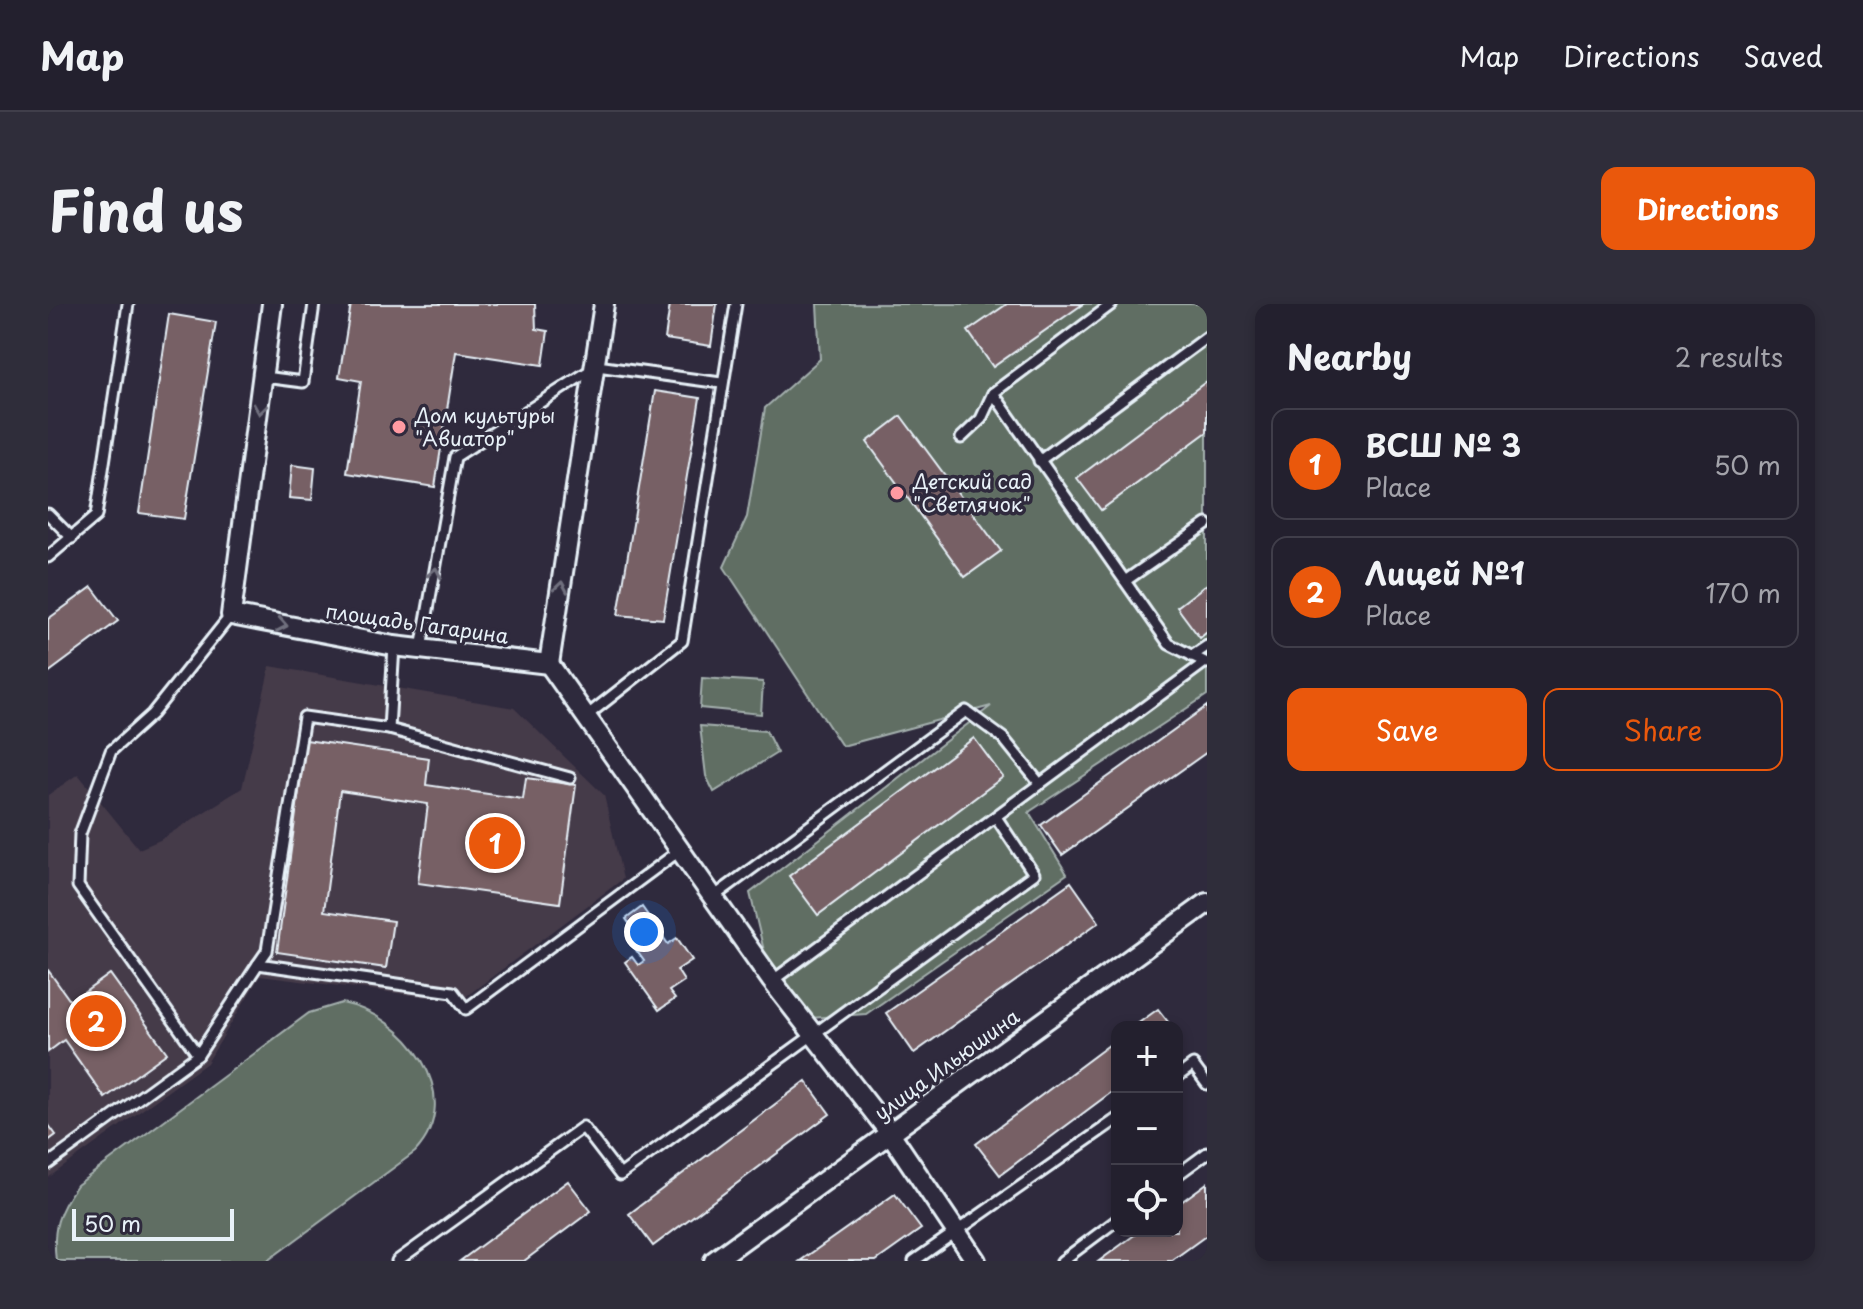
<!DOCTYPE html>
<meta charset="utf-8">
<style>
body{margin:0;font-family:"Playpen Sans",sans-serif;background:#2f2d3a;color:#f1f3f6}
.controls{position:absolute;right:24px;bottom:24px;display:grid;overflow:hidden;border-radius:16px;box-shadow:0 4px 12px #0003}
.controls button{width:72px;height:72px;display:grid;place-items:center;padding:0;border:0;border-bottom:2px solid #403e4a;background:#23202e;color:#f1f3f6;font:40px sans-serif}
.scale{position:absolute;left:24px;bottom:20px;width:162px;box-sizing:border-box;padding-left:8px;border:4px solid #e8f1f8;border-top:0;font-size:22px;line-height:28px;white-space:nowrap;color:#e8f1f8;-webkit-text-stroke:6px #2f2a3d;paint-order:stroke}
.you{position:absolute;left:596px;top:628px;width:28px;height:28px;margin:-20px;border:6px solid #fff;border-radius:50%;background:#1a73e8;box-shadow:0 0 0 12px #1a73e833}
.badge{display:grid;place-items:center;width:52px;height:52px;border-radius:50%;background:#ea580c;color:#fff;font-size:26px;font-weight:700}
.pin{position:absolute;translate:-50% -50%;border:4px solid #fff;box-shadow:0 2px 8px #0006}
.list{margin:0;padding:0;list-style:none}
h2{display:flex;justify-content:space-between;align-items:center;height:104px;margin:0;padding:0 32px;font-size:34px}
h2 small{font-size:26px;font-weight:400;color:#a3a3aa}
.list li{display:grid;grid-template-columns:52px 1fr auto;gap:24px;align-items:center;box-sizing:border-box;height:112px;margin:0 16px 16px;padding:0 16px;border:2px solid #403e4a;border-radius:16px}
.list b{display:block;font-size:30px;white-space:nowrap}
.list p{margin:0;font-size:26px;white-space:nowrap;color:#a3a3aa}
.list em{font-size:26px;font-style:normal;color:#a3a3aa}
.actions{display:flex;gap:16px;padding:24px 32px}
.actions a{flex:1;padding:18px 0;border:2px solid #ea580c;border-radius:16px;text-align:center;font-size:28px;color:#ea580c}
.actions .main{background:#ea580c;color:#fff}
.icon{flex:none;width:44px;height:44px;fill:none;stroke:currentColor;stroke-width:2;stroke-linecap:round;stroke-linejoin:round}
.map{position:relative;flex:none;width:1159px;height:957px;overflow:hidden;border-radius:16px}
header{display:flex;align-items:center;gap:48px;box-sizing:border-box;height:112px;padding:0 40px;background:#23202e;border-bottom:2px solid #403e4a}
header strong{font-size:38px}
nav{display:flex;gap:44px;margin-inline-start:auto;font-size:28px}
.intro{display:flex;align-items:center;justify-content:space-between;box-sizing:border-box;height:192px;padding:0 48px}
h1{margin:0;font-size:56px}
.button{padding:20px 36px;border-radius:16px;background:#ea580c;color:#fff;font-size:28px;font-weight:700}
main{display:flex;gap:48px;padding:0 48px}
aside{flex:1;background:#23202e;border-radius:16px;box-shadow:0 4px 12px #0003}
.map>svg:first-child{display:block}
.built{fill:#453a49}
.green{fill:#616e64;stroke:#a4b0ae;stroke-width:2}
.building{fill:#776065;stroke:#e8f1f8;stroke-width:2}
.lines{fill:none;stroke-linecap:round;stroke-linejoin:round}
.service-casing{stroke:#e8f1f8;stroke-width:15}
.minor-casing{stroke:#e8f1f8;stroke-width:24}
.service{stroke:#2f2a3d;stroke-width:9}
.minor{stroke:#2f2a3d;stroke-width:18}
.oneway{stroke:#70707e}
.poi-dot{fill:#ff9aa2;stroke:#2f2a3d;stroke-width:3}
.labels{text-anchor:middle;stroke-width:7;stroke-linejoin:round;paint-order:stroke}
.poi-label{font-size:20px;fill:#e8f1f8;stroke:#2f2a3d;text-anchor:start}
.street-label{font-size:20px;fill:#e8f1f8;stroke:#2f2a3d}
</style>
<header>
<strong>Map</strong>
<nav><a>Map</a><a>Directions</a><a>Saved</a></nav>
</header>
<div class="intro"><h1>Find us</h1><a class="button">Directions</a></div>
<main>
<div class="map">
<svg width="1159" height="957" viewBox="0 0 1159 957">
<rect width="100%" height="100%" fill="#2f2a3d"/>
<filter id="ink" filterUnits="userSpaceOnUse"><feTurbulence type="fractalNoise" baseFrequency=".0125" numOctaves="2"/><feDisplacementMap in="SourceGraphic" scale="16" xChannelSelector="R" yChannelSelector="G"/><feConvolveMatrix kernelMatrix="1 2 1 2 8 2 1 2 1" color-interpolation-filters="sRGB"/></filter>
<g filter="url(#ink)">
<!-- built -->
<polygon class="built" points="222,362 466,404 556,491 575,575 412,697 212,672 159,759 0,874 0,491 30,470 91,545 112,536 194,484"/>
<!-- green -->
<g class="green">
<polygon points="769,0 1159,0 1159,391 981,508 1019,570 818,710 762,714 718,655 702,589 943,402 794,442 676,263 699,213 717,104 772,55"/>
<polygon points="654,374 715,378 713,410 652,404"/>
<polygon points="652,422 718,427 729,449 666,488 658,472"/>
<path d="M294 699C357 711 420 791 367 848L219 957H8C4 925 10 907 29 881L261 709Z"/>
</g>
<!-- building -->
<g class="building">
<polygon points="303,0 487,0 488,25 500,27 495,61 408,48 387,183 299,169 313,77 291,73"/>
<polygon points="622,0 669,0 663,42 617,35"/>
<polygon points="959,0 1035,0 945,63 920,27"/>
<polygon points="121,10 168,18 136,215 91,209"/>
<polygon points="1159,77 1159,128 1053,206 1029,174"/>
<polygon points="607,87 652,94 615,315 570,311"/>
<polygon points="853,112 953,247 917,273 819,138"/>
<polygon points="244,161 267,164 264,196 241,194"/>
<polygon points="1159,280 1159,328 1152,334 1129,303"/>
<polygon points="44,283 70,317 0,369 0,315"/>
<polygon points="1159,402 1159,448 1014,551 993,521"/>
<polygon points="926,434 955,473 770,611 741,572"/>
<polygon points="258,436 381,454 378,481 475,495 478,474 528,481 512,599 370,579 380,500 292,487 276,607 345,617 338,664 229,648"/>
<polygon points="1023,578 1051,618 866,749 838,709"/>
<polygon points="594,603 620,640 629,634 644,656 629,666 636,677 621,687 627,695 611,706 577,658 584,653 590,661 596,657 585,642 593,636 578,615"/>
<polygon points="0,666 23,698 62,670 119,749 57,794 16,736 0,748"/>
<polygon points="1110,705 1124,723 1085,723"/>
<polygon points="1069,735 1069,784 952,871 928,840"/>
<polygon points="758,777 782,810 605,942 581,910"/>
<polygon points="0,820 8,831 0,837"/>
<polygon points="520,877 543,907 476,957 412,957"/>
<polygon points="1159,879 1159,931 1123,957 1051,957 1092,927 1129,927 1129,901"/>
<polygon points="847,890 873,925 828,957 752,957"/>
</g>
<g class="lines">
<!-- service casing -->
<g class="service-casing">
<g id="service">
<polyline points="1064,0 945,89 1121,340 1159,359"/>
<polyline points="216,73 255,78 266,0"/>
<polyline points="913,134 933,115 945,89"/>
<polyline points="991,157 1159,33"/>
<polyline points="0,210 24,234"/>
<polyline points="0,253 48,212 80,0"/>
<polyline points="1077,277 1159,220"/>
<polyline points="373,345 407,153 549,62 673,79"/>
<polyline points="1144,352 1159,342"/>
<polyline points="536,414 634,337 688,0"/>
<polyline points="341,425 522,474"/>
<polyline points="664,594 918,407 955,434 992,480"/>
<polyline points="210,660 219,647 256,413 341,425 346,342"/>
<polyline points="724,677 1156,359"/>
<polyline points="150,751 30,582 32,530 63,447 104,410 183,311"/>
<polyline points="1129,773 1145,761 1159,780"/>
<polyline points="0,860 150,751 210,660 405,688 418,705 631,547"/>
<polyline points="1129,871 1159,849"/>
<polyline points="349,957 535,823 572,871 986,570 948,513"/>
<polyline points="866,957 1069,815"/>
<polyline points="1014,957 1069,916"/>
</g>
</g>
<!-- minor casing -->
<g class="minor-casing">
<g id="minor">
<polyline points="224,0 183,311 346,342 501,360"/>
<polyline points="501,360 724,677 842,829 928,957"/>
<polyline points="501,360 556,0"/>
<polyline points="666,957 1159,599"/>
</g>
</g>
<!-- service -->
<use href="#service" class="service"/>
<!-- minor -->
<use href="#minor" class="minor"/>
</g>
<!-- one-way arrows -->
<defs><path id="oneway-chevron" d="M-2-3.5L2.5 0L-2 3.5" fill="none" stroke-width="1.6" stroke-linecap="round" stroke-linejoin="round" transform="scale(2)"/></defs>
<g class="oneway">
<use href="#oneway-chevron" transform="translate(212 105) rotate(98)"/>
<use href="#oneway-chevron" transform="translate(387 269) rotate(-80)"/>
<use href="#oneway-chevron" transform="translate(513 283) rotate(-81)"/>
<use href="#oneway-chevron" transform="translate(234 321) rotate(11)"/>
</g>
</g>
<!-- markers -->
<g class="poi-dot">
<circle cx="351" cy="123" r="8"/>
<circle cx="849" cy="189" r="8"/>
</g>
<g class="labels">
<!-- poi labels -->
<g class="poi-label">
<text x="367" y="119">Дом культуры<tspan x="367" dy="23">"Авиатор"</tspan></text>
<text x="865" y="185">Детский сад<tspan x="865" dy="23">"Светлячок"</tspan></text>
</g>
<!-- street labels -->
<g class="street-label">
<text transform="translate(369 320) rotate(8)" y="7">площадь Гагарина</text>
<text transform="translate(899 761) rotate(-36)" y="7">улица Ильюшина</text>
</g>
</g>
</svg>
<div class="controls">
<button>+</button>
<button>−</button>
<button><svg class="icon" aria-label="locate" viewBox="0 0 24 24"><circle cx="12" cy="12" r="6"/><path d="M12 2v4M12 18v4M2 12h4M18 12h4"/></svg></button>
</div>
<div class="scale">50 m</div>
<div class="you"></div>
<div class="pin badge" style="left:447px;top:539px">1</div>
<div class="pin badge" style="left:48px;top:717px">2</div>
</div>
<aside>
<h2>Nearby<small>2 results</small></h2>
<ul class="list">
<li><span class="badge">1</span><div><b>ВСШ № 3</b><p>Place</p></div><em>50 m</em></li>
<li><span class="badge">2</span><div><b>Лицей №1</b><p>Place</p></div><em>170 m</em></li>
</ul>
<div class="actions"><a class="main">Save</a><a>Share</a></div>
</aside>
</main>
